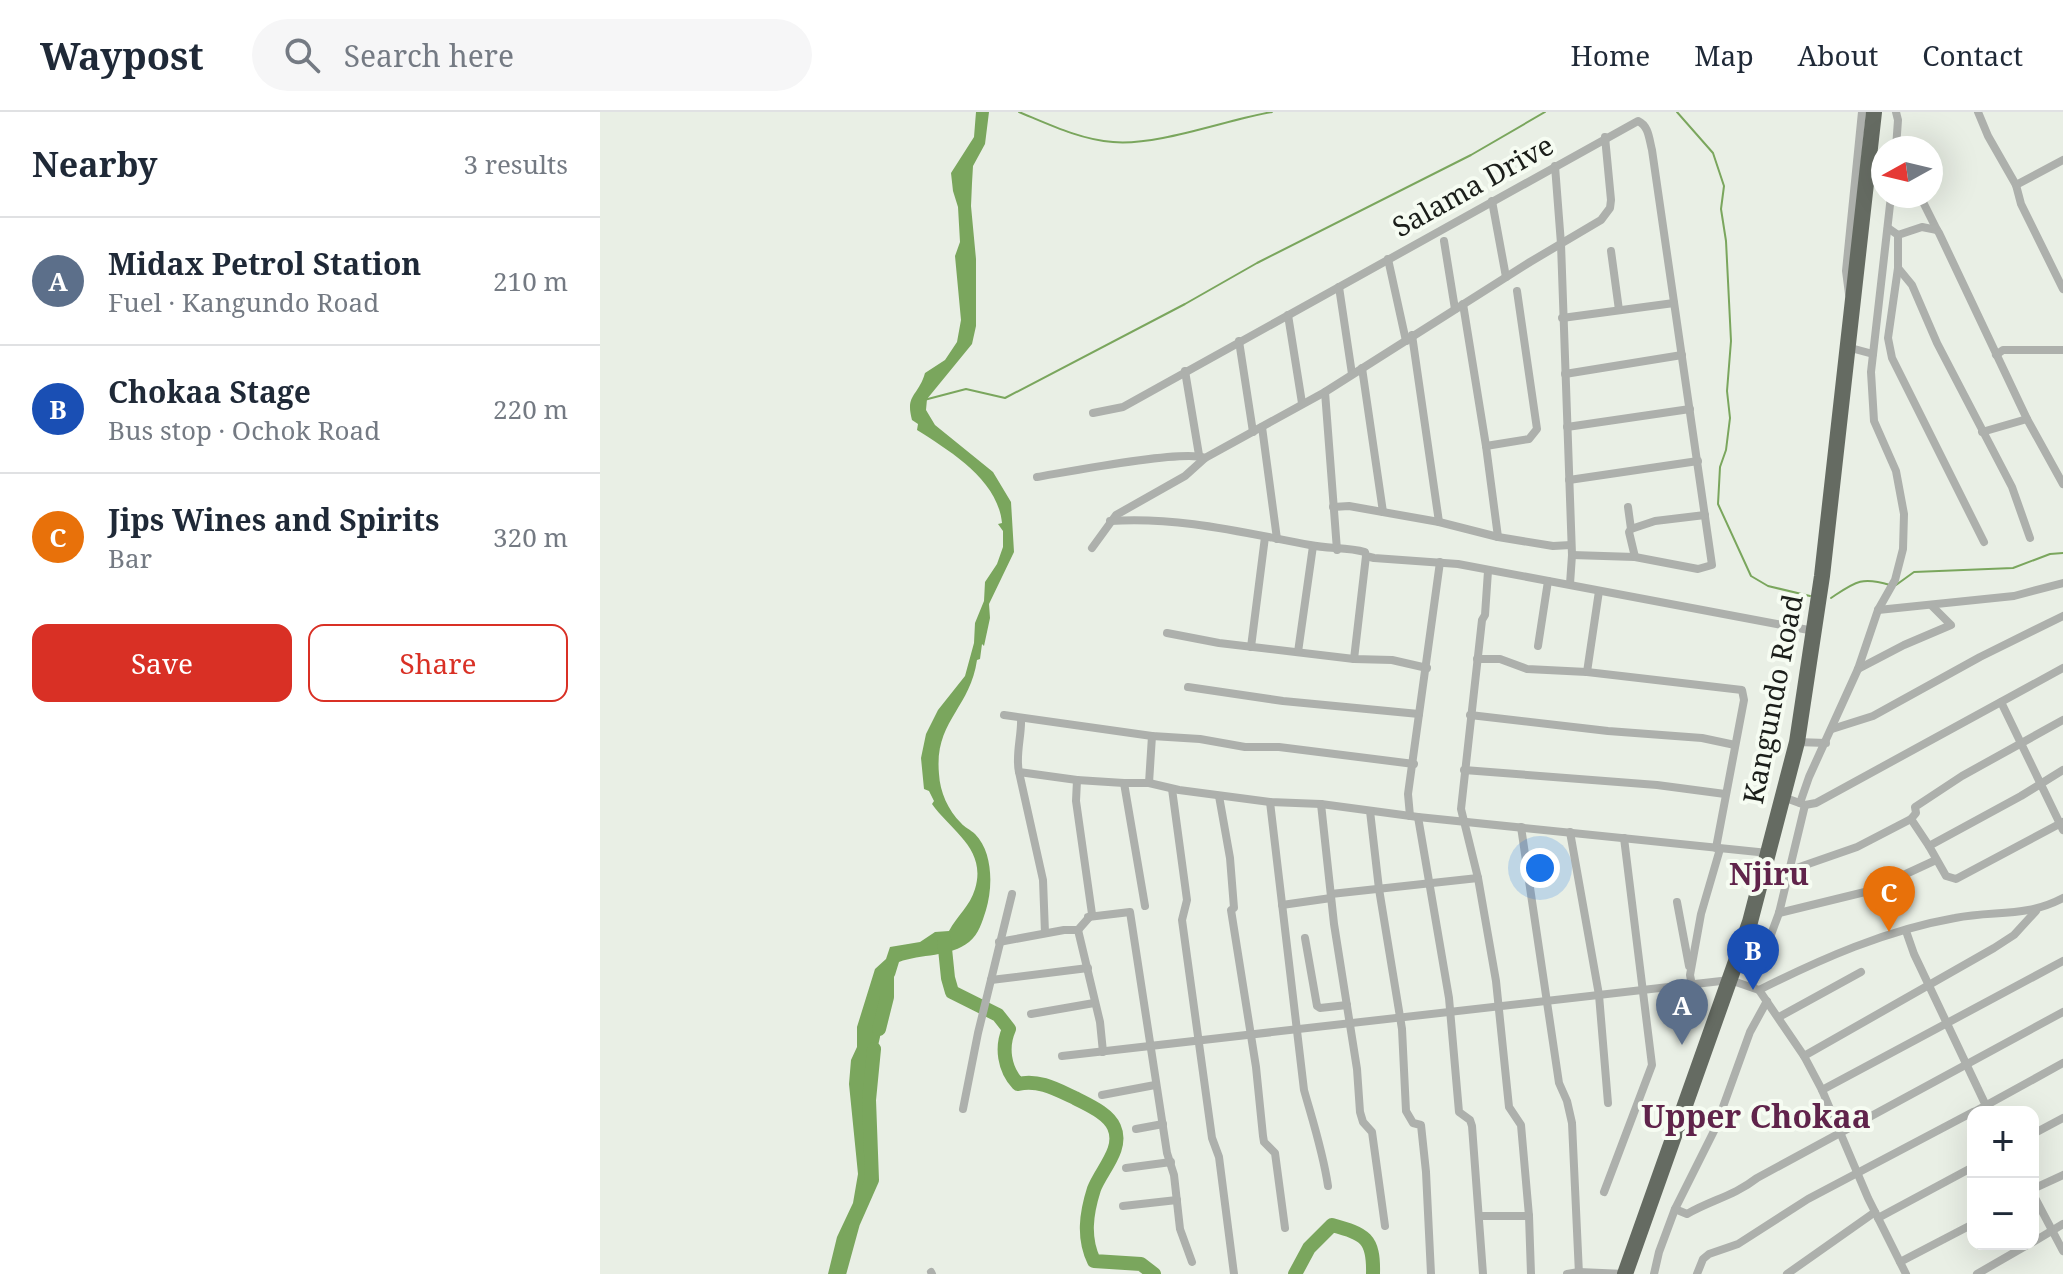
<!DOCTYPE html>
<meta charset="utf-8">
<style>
body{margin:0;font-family:"Noto Serif",serif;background:#f6f6f7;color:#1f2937}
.controls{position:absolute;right:24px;bottom:24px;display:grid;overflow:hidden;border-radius:16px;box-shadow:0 8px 32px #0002}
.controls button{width:72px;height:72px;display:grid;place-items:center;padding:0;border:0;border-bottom:2px solid #e0e1e3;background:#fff;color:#1f2937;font:40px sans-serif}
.compass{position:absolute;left:1271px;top:24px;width:72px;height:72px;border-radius:50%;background:#fff;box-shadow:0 8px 32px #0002;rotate:262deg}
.you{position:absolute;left:940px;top:756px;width:28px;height:28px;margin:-20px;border:6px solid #fff;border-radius:50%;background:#1a73e8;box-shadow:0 0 0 12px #1a73e833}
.badge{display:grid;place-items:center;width:52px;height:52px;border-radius:50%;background:#d93025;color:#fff;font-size:26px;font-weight:700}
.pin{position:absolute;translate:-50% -66px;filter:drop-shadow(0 2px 4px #0008)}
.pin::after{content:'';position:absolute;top:42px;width:28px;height:24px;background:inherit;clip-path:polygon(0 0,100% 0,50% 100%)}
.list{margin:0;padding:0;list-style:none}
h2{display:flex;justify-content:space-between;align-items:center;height:104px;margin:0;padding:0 32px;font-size:34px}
h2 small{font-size:26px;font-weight:400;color:#747a83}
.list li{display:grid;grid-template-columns:52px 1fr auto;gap:24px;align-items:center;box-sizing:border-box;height:128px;padding:0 32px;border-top:2px solid #e0e1e3}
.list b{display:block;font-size:30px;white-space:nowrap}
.list p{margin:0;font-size:26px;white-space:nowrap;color:#747a83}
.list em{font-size:26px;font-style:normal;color:#747a83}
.actions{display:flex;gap:16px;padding:24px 32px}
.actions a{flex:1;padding:18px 0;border:2px solid #d93025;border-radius:16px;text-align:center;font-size:28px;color:#d93025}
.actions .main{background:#d93025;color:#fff}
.icon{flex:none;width:44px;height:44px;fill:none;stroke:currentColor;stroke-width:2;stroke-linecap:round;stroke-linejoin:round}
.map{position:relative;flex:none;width:1463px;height:1162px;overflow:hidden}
header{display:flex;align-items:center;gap:48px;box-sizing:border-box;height:112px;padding:0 40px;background:#fff;border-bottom:2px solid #e0e1e3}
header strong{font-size:38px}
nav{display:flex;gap:44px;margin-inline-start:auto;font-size:28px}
.search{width:560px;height:72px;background:#f6f6f7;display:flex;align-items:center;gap:20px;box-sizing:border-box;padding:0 28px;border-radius:44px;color:#747a83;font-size:30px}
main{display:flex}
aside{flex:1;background:#fff}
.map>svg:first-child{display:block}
.water{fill:#7aa65d}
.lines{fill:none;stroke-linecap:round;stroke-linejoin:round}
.stream{stroke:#7aa65d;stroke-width:2}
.river{stroke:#7aa65d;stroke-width:14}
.street{stroke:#adb0ac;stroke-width:8}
.highway{stroke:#656b62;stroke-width:16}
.labels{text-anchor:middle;stroke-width:8;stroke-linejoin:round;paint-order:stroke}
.street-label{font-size:28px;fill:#1b1e1a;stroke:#f6fcf2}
.neighbourhood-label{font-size:30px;font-weight:bold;fill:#60244b;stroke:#f6fcf2}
.quarter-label{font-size:32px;font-weight:bold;fill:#60244b;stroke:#f6fcf2}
</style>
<header>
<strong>Waypost</strong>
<div class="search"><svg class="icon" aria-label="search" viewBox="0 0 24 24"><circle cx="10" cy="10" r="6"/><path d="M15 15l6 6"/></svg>Search here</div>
<nav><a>Home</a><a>Map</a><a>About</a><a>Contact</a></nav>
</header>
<main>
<aside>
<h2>Nearby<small>3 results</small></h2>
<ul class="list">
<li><span class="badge" style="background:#5c6f8a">A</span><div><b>Midax Petrol Station</b><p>Fuel · Kangundo Road</p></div><em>210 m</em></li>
<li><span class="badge" style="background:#1a4fb4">B</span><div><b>Chokaa Stage</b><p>Bus stop · Ochok Road</p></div><em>220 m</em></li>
<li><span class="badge" style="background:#e8710a">C</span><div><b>Jips Wines and Spirits</b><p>Bar</p></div><em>320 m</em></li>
</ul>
<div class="actions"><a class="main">Save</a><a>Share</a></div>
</aside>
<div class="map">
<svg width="1463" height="1162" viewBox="0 0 1463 1162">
<rect width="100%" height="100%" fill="#e9efe5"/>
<!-- water -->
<path class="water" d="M376 0H389L385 32 373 54 372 71 371 94 376 147V214L372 232 327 287 326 298 335 313 393 360 411 390 414 440 389 492 390 506 384 534 382 532 380 547 377 548C370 597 334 609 339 662 340 680 348 698 361 711 364 715 371 718 375 722 393 740 393 775 386 798 382 810 379 822 369 830 351 845 320 842 299 850L295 863 286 880 280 925 268 978 269 997 265 1006 271 1042 267 1080 243 1138 237 1162H228L237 1125 253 1091 258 1062 249 972 251 948 257 935V915L275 857 286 847 290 835 320 830 335 820 349 819C357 804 370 794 375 777 387 737 352 720 332 692L334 689 329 679 324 677 321 646 326 622 338 598 365 564 374 531 375 511 384 489 385 470 397 452 403 435V419L398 412 402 411C398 368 350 339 317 318L318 312 312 308C305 282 318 285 325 261L345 248 357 230 361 208 355 144 360 130 358 95 353 79 351 61 374 25Z"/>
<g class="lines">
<!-- stream -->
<g class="stream">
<path d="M419 0C448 12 481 28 513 30 558 34 625 8 672 0"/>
<polyline points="1077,0 1113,41 1124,74 1121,97 1126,129 1131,229 1127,279 1130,306 1126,338 1120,355 1118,392 1151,464 1168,474 1210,484"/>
<polyline points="324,288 366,277 405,286 585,192 657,151 871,43 945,0"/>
<polyline points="1296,473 1314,460 1413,456 1450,442 1463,441"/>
<path d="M1231 486C1255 470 1261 464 1290 473"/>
</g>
<!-- river -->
<g class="river">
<path d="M344 827 348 866 352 880 398 903 409 917C401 935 404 957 418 972 438 967 456 977 475 986 488 993 508 1001 514 1015 524 1037 501 1058 494 1077 486 1102 483 1126 494 1149L541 1152 554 1162"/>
<polyline points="279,917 287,885 287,859"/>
<polyline points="239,1162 253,1111 272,1068 269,988 274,937"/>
<path d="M695 1162 709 1136 732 1113C765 1122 774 1126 773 1162"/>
</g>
<!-- street -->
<g class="street">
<polyline points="1378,0 1388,24 1416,73 1421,92 1463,177"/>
<polyline points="1296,36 1298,8 1296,0"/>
<polyline points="955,54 961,132 972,443 970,472"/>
<polyline points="1416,73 1463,48"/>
<polyline points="1320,84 1337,118"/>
<polyline points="892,89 906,165"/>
<polyline points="1288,116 1298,123 1298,156 1312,173 1337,231 1412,375 1430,426"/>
<polyline points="1298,123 1322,115 1337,118 1339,121 1427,307 1463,372"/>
<polyline points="844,129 855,197"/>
<polyline points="1011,139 1019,198"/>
<polyline points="788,147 806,229"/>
<polyline points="1298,156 1288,226 1292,246 1384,430"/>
<polyline points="739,175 752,262"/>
<polyline points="1249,182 1246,159 1262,0"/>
<polyline points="863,192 886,334 898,425"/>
<polyline points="688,203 702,291"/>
<polyline points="962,206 1074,191"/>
<polyline points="812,223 839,410"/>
<polyline points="639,229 653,320"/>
<polyline points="1247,235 1273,242"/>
<polyline points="1396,243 1403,238 1463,238"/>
<polyline points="762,256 783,400"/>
<polyline points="585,259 599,343"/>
<polyline points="965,262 1082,243"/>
<path d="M493 301 523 295 1038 9C1049 14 1049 27 1052 38L1112 453 1098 457 1035 445 972 443"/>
<polyline points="662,315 677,427"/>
<polyline points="967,315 1090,297"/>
<polyline points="1382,320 1427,307"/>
<polyline points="886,334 929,327 937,317 917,179"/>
<path d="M437 365C467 360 584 337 605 346L725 280"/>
<polyline points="969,368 1098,349"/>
<polyline points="733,395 749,394 839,410 898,425 953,434 971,433"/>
<polyline points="1028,395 1031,417"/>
<path d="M510 409C577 404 645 421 710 433 728 437 747 435 765 440L766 444 774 446 858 452 1214 519"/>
<polyline points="492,436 516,403 585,364 605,346"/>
<polyline points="737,438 725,280 930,150 1001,108 1010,96 1011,88 1005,25"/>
<polyline points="1035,445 1029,420 1031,417 1055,409 1105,403"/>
<polyline points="888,459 885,503 882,508 861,697 878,766 896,869 909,995 921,1013 929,1104 931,1162"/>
<polyline points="1278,498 1414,484 1463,471"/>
<polyline points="567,521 619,531 754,547 792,548 827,556"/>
<polyline points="938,534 948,469"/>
<polyline points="651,535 665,425"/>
<polyline points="698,540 713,434"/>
<polyline points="754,547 766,444"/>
<polyline points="877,547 900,547 927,557 987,560 1142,578 1144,588 1116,736"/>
<polyline points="1258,557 1304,533 1351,513 1332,494"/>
<polyline points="987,560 999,479"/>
<polyline points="588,575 683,589 819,602"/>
<polyline points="1401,590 1463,718"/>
<polyline points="404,603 552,624 600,627 645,635 679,635 814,652"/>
<polyline points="870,603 1008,619 1102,626 1135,633"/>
<path d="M421 606C422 623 415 644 419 660L477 668 476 689 492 802 478 818"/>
<polyline points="1232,617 1273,604 1380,545 1463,504"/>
<polyline points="1197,630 1226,631"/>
<polyline points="864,658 1057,673 1125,682"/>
<polyline points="1463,658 1421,684 1329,734 1346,764 1356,767 1463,710"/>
<polyline points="419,660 443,768 445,821"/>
<polyline points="477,668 524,671"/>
<polyline points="549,671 579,678 670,690 721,692 818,705 1168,741"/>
<polyline points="572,677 587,788 582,808 612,1026 619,1045 634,1162"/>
<polyline points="619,684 630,746 634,796 631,798 656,955 663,1024 664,1030 675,1041 685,1116"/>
<polyline points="1183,685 1205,693 1216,691 1463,556"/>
<path d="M670 690 704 978C713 1010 723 1040 728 1074"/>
<polyline points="1200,691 1209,665 1258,557 1278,498 1295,468 1303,437 1304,402 1296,359 1274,309 1271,260 1291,84"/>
<polyline points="721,692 734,812 757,957 760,1000 763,1010 772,1020 785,1114"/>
<polyline points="770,699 779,777 802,917 806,999 813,1011 821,1013 826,1060 831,1162"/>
<polyline points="810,704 808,682 840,450"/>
<polyline points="818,705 849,886 859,1000 870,1008 872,1014 883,1162"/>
<polyline points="1311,707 1329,734"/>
<polyline points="921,715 959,971 967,989 972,1011 979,1162"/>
<polyline points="970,720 999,883 1008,991"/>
<polyline points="1188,759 1257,735 1311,707 1316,701 1315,695 1362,664 1463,608"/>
<polyline points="731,782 878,766"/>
<polyline points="1077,790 1089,854"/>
<polyline points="682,793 731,786"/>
<polyline points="545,794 524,671 549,671 552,624"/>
<polyline points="1179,801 1269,779 1336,748"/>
<polyline points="488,805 530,800 567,1041 574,1063 580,1117 592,1150"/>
<polyline points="1306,819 1314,842 1389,1000"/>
<polyline points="705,826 717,894 720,896 747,893"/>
<polyline points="399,830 464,818 478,818 500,910 503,940"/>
<polyline points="391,868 488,856"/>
<polyline points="1092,873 1090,863 1101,802 1120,737"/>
<polyline points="1152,874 1179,801 1205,693"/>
<polyline points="1159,878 1204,944 1222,978 1268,1086 1306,1162"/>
<polyline points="431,902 494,891"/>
<polyline points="1179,905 1261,860"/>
<path d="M462 944 1130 868 1159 878C1221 847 1286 818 1355 806 1395 798 1425 806 1463 786"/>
<polyline points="1204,944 1394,836 1414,823 1436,799"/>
<polyline points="1222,978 1463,849"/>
<polyline points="502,983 555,973"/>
<polyline points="363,997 378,921 412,782"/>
<polyline points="1374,1000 1463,951"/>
<polyline points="536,1017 563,1012"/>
<polyline points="1433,1022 1463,1006"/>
<polyline points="526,1056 571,1050"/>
<polyline points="1433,1077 1463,1063"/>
<polyline points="1004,1080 1052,953 1024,726"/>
<polyline points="1433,1082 1463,1139"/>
<polyline points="523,1094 577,1088"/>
<path d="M1075 1097 1087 1102C1111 1088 1134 1084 1157 1066L1463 900"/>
<polyline points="881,1104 929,1104"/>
<polyline points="1278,1106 1373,1055"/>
<polyline points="1433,1130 1463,1112"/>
<polyline points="1300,1150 1373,1112"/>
<polyline points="331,1160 332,1162"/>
<polyline points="967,1162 979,1160 1025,1162"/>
<polyline points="1054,1162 1059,1140 1075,1097 1115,1017 1150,920 1167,889"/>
<polyline points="1097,1162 1103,1147 1109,1142 1138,1132 1208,1087 1373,1000"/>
<polyline points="1187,1162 1275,1100"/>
<polyline points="1377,1162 1429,1132"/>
</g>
<!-- highway -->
<polyline class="highway" points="1025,1162 1150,810 1197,630 1222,464 1274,0"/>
</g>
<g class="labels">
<!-- street labels -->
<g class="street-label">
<text transform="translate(873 74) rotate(-29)" y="10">Salama Drive</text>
<text transform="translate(1173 587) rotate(-79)" y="10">Kangundo Road</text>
</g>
<!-- neighbourhood labels -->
<g class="neighbourhood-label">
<text x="1169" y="773">Njiru</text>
</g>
<!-- quarter labels -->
<g class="quarter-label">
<text x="1156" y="1016">Upper Chokaa</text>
</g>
</g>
</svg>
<div class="controls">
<button>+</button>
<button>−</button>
</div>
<svg class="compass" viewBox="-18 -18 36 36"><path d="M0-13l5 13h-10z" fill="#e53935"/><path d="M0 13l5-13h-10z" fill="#747a83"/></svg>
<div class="you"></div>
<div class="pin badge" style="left:1082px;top:933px;background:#5c6f8a">A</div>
<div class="pin badge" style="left:1153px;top:878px;background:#1a4fb4">B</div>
<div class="pin badge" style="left:1289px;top:820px;background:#e8710a">C</div>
</div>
</main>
